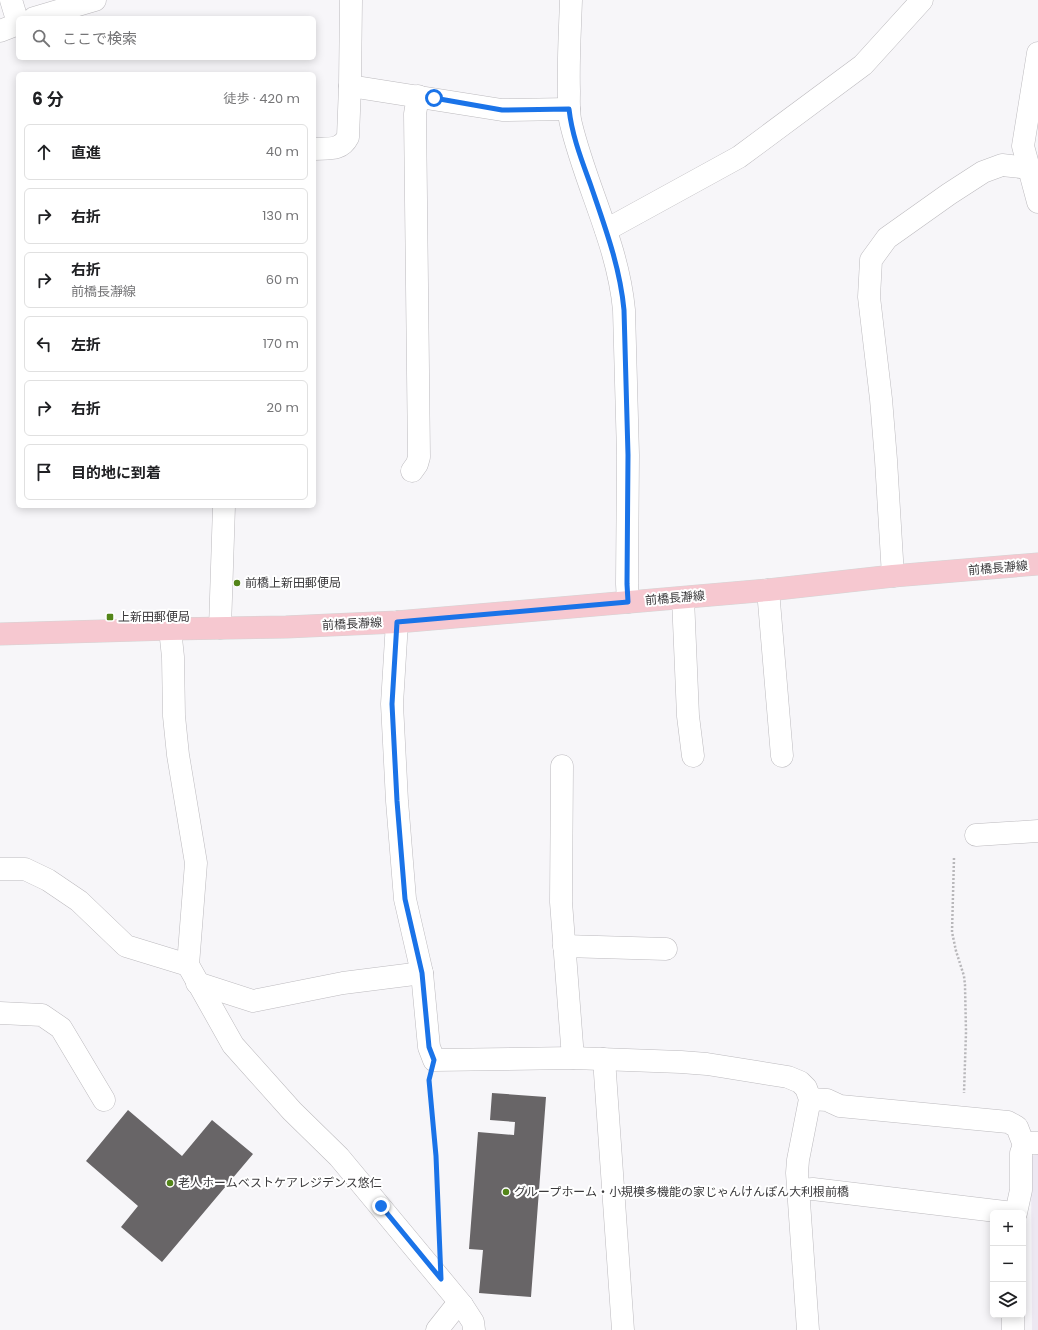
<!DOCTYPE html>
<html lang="ja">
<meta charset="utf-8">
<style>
body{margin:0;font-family:Poppins,"Noto Sans JP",sans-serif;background:#f6f6f6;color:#202124}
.controls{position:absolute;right:12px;bottom:12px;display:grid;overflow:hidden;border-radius:6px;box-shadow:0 2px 10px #0003}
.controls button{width:36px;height:36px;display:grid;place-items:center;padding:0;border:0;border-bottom:1px solid #e0e0e0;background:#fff;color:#202124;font:20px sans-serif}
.stop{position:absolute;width:12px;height:12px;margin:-9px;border:3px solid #1a73e8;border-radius:50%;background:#fff}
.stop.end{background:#1a73e8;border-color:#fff;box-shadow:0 1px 4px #0008}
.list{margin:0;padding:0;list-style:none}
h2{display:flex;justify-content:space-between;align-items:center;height:52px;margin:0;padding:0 16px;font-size:17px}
h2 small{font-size:13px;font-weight:400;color:#757577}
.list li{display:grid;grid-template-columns:26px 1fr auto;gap:12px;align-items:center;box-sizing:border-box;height:56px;margin:0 8px 8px;padding:0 8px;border:1px solid #e0e0e0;border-radius:6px}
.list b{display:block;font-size:15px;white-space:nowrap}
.list p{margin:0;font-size:13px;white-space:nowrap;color:#757577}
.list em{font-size:13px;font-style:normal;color:#757577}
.icon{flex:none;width:22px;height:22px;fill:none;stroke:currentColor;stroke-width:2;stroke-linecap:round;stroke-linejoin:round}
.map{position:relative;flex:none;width:1038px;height:1330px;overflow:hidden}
.search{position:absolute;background:#fff;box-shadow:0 2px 10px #0003;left:16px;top:16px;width:300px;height:44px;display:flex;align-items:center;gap:10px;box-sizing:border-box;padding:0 14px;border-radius:6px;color:#757577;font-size:15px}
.panel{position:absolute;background:#fff;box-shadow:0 2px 10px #0003;left:16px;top:72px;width:300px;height:436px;border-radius:6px}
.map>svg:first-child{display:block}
.built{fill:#ede8f2}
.building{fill:#686567}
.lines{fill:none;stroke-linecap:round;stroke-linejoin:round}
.minor-casing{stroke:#bcbabe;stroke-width:23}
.major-casing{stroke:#d4d4d4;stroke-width:23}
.path{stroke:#b8b7ba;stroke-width:2.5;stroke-dasharray:2 2;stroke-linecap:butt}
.minor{stroke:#fff;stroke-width:22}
.major{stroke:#f6c8d0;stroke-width:22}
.route{stroke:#1a73e8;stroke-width:5}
.poi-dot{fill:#538519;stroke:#fff;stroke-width:1.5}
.labels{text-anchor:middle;stroke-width:4;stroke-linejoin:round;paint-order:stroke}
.street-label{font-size:12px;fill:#3b3a3c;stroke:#fff}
.poi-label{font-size:12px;fill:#3b3a3c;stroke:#fff;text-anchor:start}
</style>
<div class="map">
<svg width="1038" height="1330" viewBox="0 0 1038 1330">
<rect width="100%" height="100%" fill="#f7f6f9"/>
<!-- built -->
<polygon class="built" points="1038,1154 1038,1330 1032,1330 1031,1156"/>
<!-- building -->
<g class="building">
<polygon points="492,1093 546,1097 531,1297 479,1293 483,1250 469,1249 478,1132 514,1135 515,1122 490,1120"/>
<polygon points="128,1110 182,1156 212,1120 253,1154 162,1262 121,1227 138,1206 86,1161"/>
</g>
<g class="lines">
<!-- minor casing -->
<g class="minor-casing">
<g id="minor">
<polyline points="11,0 18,23"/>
<path d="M571 0C570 30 568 61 569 91 569 102 568 113 571 124 586 187 618 244 624 310L628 455 627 584 628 602"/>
<polyline points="34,18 95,0"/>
<polyline points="0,31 18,24"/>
<polyline points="1038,53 1023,146 1038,202"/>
<polyline points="350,86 502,110 569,109"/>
<path d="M314 149C328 148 341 151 348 137L350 86 351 0"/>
<polyline points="606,230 739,157 863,65 922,0"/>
<polyline points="412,471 417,464 419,457 415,114 418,96"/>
<polyline points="893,576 886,460 881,399 869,297 871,260 887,238 949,194 983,172 1002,165 1029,168"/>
<polyline points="768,590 782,756"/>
<polyline points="683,598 688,716 693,756"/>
<polyline points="397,622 392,704 397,801 405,899 422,973 429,1047 434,1060 573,1058 681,1062 707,1064 788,1077 800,1082 806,1088 810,1099 798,1160 797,1173 808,1330"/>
<polyline points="220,628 224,506"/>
<polyline points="170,629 173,657 174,716 178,755 196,863 188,965 233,1045 292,1111 339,1157 462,1305 473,1322 474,1330"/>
<polyline points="562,766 561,902 573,1058"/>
<polyline points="976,835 1038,831"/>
<polyline points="0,869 25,869 48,880 79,901 126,946 188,965"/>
<polyline points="564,946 666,949"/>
<polyline points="197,983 253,1001 343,983 422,973"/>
<polyline points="0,1013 42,1015 61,1028 104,1100"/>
<polyline points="604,1059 623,1330"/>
<polyline points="810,1099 827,1100 840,1106 1008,1122 1017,1127 1024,1145"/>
<polyline points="799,1190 813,1189 1013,1213"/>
<polyline points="1016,1213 1021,1190 1021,1153 1024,1145 1031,1143 1037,1143"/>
<polyline points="437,1330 456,1306 462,1305"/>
<polyline points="1013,1330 1013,1315"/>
</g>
</g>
<!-- major casing -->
<g class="major-casing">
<polyline id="major" points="0,634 170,629 286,627 397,622 768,590 893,576 1038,564"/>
</g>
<!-- path -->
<g class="path">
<polyline points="954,858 952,932 956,951 964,976 965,985 966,1032 964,1093"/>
<polyline points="429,1084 436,1156 440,1240"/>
</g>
<!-- minor -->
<use href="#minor" class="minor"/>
<!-- major -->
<use href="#major" class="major"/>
</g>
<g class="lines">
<!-- route -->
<path class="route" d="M381 1206 441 1279 436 1156 429 1080 434 1060 429 1047 422 973 405 899 397 801 392 704 397 622 628 602 627 584 628 455 624 310C620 267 605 227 591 186 582 161 572 136 569 109L502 110 434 98"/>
</g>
<!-- markers -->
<g class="poi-dot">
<circle cx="237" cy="583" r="4"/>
<rect x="106" y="613" width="8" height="8" rx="2"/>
<circle cx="170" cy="1183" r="4"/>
<circle cx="506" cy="1192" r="4"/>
</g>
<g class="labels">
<!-- street labels -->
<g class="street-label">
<text transform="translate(998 568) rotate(-5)" y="4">前橋長瀞線</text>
<text transform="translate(675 598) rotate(-5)" y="4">前橋長瀞線</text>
<text transform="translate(352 624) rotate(-3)" y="4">前橋長瀞線</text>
</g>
<!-- poi labels -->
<g class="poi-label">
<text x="245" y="587">前橋上新田郵便局</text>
<text x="118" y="621">上新田郵便局</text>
<text x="178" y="1187">老人ホームベストケアレジデンス悠仁</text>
<text x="514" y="1196">グループホーム・小規模多機能の家じゃんけんぽん大利根前橋</text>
</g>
</g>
</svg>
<div class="controls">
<button>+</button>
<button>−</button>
<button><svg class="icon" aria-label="layers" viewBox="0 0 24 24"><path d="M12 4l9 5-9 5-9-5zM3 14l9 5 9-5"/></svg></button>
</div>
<div class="stop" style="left:434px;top:98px"></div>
<div class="stop end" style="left:381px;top:1206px"></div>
<div class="search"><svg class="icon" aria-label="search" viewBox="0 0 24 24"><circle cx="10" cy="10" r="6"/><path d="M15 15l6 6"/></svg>ここで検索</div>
<section class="panel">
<h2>6 分<small>徒歩 · 420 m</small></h2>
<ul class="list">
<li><svg class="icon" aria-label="ahead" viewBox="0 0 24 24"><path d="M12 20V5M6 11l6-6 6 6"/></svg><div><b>直進</b></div><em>40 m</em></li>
<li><svg class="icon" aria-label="right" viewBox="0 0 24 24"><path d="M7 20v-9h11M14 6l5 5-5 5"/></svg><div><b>右折</b></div><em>130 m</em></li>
<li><svg class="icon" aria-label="right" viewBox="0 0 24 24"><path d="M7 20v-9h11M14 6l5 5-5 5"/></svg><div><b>右折</b><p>前橋長瀞線</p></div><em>60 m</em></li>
<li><svg class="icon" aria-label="left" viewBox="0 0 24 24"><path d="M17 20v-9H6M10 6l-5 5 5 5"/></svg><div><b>左折</b></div><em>170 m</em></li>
<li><svg class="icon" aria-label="right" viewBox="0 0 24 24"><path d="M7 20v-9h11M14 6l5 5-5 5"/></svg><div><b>右折</b></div><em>20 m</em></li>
<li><svg class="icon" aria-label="arrive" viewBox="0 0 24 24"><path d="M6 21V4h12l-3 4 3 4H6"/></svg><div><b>目的地に到着</b></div></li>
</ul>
</section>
</div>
